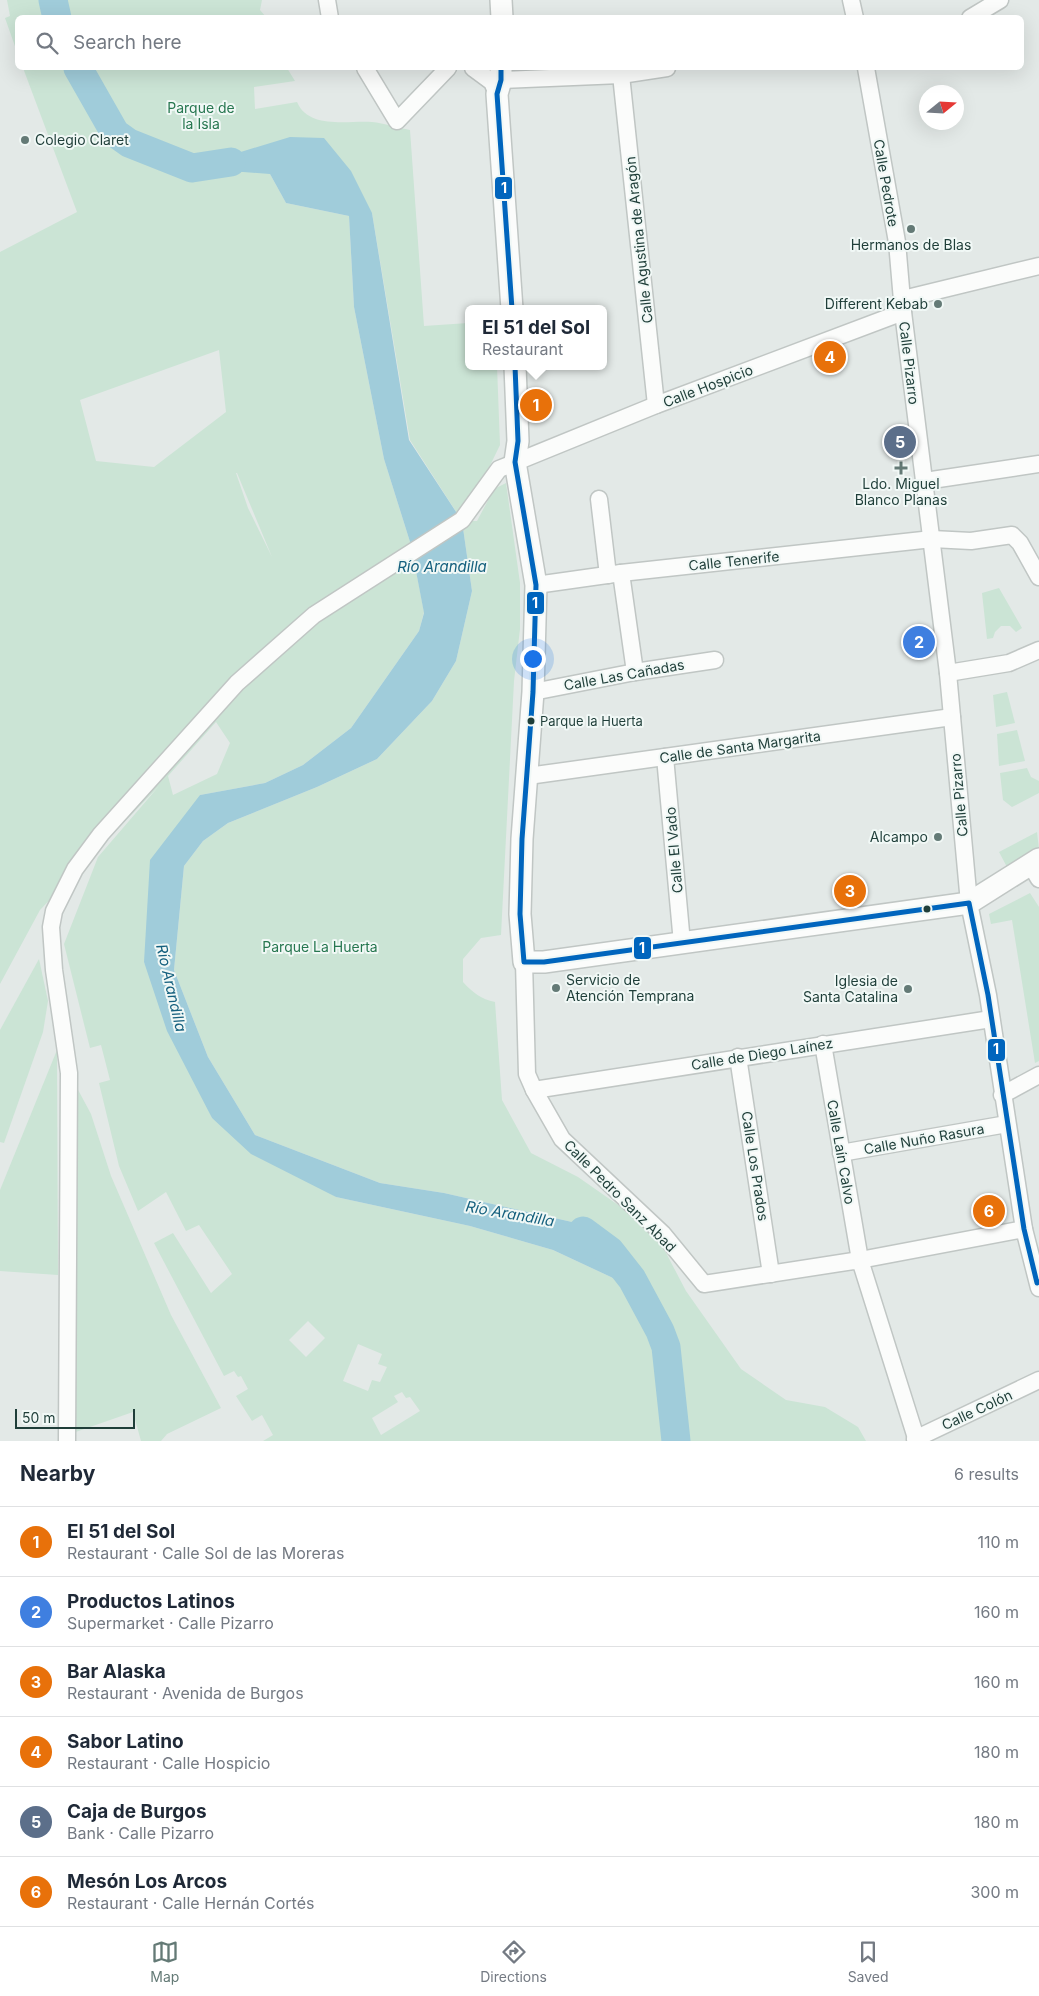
<!DOCTYPE html>
<meta charset="utf-8">
<style>
body{margin:0;font-family:Inter,sans-serif;background:#f6f6f7;color:#1f2937}
.compass{position:absolute;left:919px;top:85px;width:45px;height:45px;border-radius:50%;background:#fff;box-shadow:0 5px 20px #0002;rotate:72deg}
.scale{position:absolute;left:15px;bottom:12px;width:120px;box-sizing:border-box;padding-left:5px;border:2px solid #1f3e39;border-top:0;font-size:14px;line-height:18px;white-space:nowrap;color:#1f3e39;-webkit-text-stroke:4px #f1f8f6;paint-order:stroke}
.you{position:absolute;left:532px;top:658px;width:18px;height:18px;margin:-12px;border:4px solid #fff;border-radius:50%;background:#1a73e8;box-shadow:0 0 0 8px #1a73e833}
.badge{display:grid;place-items:center;width:32px;height:32px;border-radius:50%;background:#647a76;color:#fff;font-size:16px;font-weight:700}
.pin{position:absolute;translate:-50% -50%;border:2px solid #fff;box-shadow:0 1px 5px #0006}
.popup{position:absolute;left:465px;top:305px;width:142px;height:65px;box-sizing:border-box;display:grid;place-content:center;border-radius:8px;background:#fff;filter:drop-shadow(0 1px 4px #0005);font-size:16px;white-space:nowrap;color:#747a83}
.popup b{font-size:19px;color:#1f2937}
.popup::after{content:'';position:absolute;left:50%;top:100%;margin-left:-10px;border:10px solid transparent;border-top-color:#fff}
.list{margin:0;padding:0;list-style:none}
h2{display:flex;justify-content:space-between;align-items:center;height:65px;margin:0;padding:0 20px;font-size:21px}
h2 small{font-size:16px;font-weight:400;color:#747a83}
.list li{display:grid;grid-template-columns:32px 1fr auto;gap:15px;align-items:center;box-sizing:border-box;height:70px;padding:0 20px;border-top:1px solid #e0e1e3}
.list b{display:block;font-size:19px;white-space:nowrap}
.list p{margin:0;font-size:16px;white-space:nowrap;color:#747a83}
.list em{font-size:16px;font-style:normal;color:#747a83}
.icon{flex:none;width:28px;height:28px;fill:none;stroke:currentColor;stroke-width:2;stroke-linecap:round;stroke-linejoin:round}
.map{position:relative;flex:none;width:1039px;height:1441px;overflow:hidden}
.search{position:absolute;background:#fff;box-shadow:0 5px 20px #0002;left:15px;right:15px;top:15px;height:55px;display:flex;align-items:center;gap:12px;box-sizing:border-box;padding:0 18px;border-radius:8px;color:#747a83;font-size:19px}
.sheet{height:485px;background:#fff}
nav{display:flex;justify-content:space-around;align-items:center;box-sizing:border-box;height:70px;border-top:1px solid #e0e1e3;background:#fff;font-size:14px;color:#747a83}
nav a{display:grid;justify-items:center;gap:2px}
nav .on{color:#647a76}
.map>svg:first-child{display:block}
.green{fill:#cbe4d5;fill-rule:evenodd}
.water{fill:#a0ccda}
.lines{fill:none;stroke-linecap:round;stroke-linejoin:round}
.river{stroke:#a0ccda;stroke-width:29}
.minor-casing{stroke:#c0c6c4;stroke-width:19}
.tertiary-casing{stroke:#c0c6c4;stroke-width:24}
.minor{stroke:#fbfcfb;stroke-width:16}
.tertiary{stroke:#fbfcfb;stroke-width:21}
.bus-1-casing{stroke:#f1f8f6;stroke-width:9}
.bus-1{stroke:#0065bd;stroke-width:5}
.poi-dot{fill:#647a76;stroke:#f1f8f6;stroke-width:2}
.bus-dot{fill:#1f3e39;stroke:#f1f8f6;stroke-width:2}
.labels{text-anchor:middle;stroke-width:4;stroke-linejoin:round;paint-order:stroke}
.bus-label{font-size:13px;fill:#1f3e39;stroke:#f1f8f6;text-anchor:start}
.park-label{font-size:14px;fill:#277750;stroke:#f1f8f6}
.poi-label{font-size:14px;fill:#1f3e39;stroke:#f1f8f6;text-anchor:end}
.street-label{font-size:14px;fill:#1f3e39;stroke:#f1f8f6}
.water-label{font-size:15px;font-style:italic;fill:#15607e;stroke:#f1f8f6}
.line-badge{stroke:#f1f8f6;stroke-width:2}
.badge-label{font-size:14px;text-anchor:middle;font-weight:bold;fill:#fff}
</style>
<div class="map">
<svg width="1039" height="1441" viewBox="0 0 1039 1441">
<rect width="100%" height="100%" fill="#e3e9e7"/>
<!-- green -->
<g class="green">
<polygon points="7,0 262,0 260,10 266,17 18,18 17,52 5,18 10,16"/>
<path d="M23 68H287L295 81 254 87 255 109 297 102C309 130 349 120 372 122 384 123 398 128 410 130L424 326 468 323V366H497L500 445 463 521H477L494 489 506 483 520 583V629L514 681 501 935 481 938 463 959V982C473 993 481 999 495 1002L502 1100 531 1153 578 1177 654 1230 686 1291 741 1369 786 1400 825 1407 858 1427 866 1441H263L273 1435 262 1415 252 1421 236 1396 248 1389 241 1376 238 1377 234 1371 224 1376 154 1243 173 1233 211 1293 232 1274 199 1225 186 1231 166 1192 138 1211 119 1166 99 1083 110 1080 101 1045 90 1048 64 944 98 857 159 786 40 910 0 984V252L77 212ZM270 174 372 213 410 440 462 521 472 591 456 661 432 701 377 759 317 787 228 823 203 841 184 866 174 970 208 1057 255 1135 380 1183 444 1193 572 1222 631 1279 628 1285 553 1250 470 1226 336 1197 212 1118 144 962 200 795 265 783 303 765 351 728 419 631 424 612 411 545 384 459 354 307 349 216 286 203ZM219 350 226 412 154 467 96 461 80 400ZM236 473H237L272 557 248 508ZM216 722 230 743 217 774 173 795 168 776ZM308 1321 325 1338 306 1357 289 1340ZM358 1344 382 1354 378 1364 387 1367 380 1382 372 1380 368 1391 343 1381ZM402 1392 406 1398 410 1397 420 1411 381 1435 372 1418 398 1402 394 1396Z"/>
<polygon points="999,588 1022,628 1016,632 1010,626 1001,626 995,632 993,638 987,639 982,593"/>
<polygon points="1007,692 1015,723 996,727 993,695"/>
<polygon points="1017,730 1025,761 999,766 997,734"/>
<polygon points="1027,768 1031,777 1039,781 1039,793 1012,807 1003,800 1000,773"/>
<polygon points="1037,832 1039,849 1007,867 999,852"/>
<polygon points="1030,893 1039,907 1039,1061 1035,1063 1012,920 991,924 989,914"/>
<polygon points="39,959 48,1001 43,1032 4,1143 0,1142 0,1030"/>
<polygon points="57,1050 58,1275 0,1271 0,1190"/>
<polygon points="69,1073 91,1114 111,1176 171,1315 221,1408 167,1434 161,1441 141,1441 133,1412 67,1435"/>
</g>
<!-- water -->
<polygon class="water" points="290,137 324,138 351,171 372,213 409,440 462,521 472,591 456,661 432,701 377,759 317,787 228,823 203,841 184,866 174,970 208,1057 255,1135 380,1183 444,1193 572,1222 610,1251 632,1279 628,1285 553,1250 470,1226 336,1197 251,1154 212,1118 167,1031 144,962 150,860 200,795 265,783 303,765 351,728 419,631 424,613 411,545 384,459 354,307 349,216 286,203 270,174 192,168 176,161 231,155"/>
<g class="lines">
<!-- river -->
<g class="river">
<polyline points="53,0 57,18"/>
<polyline points="78,68 115,133 129,143 192,168 231,162"/>
<polyline points="583,1231 610,1251 632,1279 660,1331 666,1347 676,1441"/>
</g>
<!-- minor casing -->
<g class="minor-casing">
<g id="minor">
<polyline points="327,0 330,18"/>
<polyline points="851,0 855,18"/>
<polyline points="970,18 1000,0"/>
<polyline points="365,68 397,121 448,68"/>
<polyline points="473,68 492,82 497,94"/>
<polyline points="866,68 897,242 903,312 948,673 969,903 988,995 1024,1229 1039,1288"/>
<polyline points="621,75 656,405"/>
<polyline points="501,80 621,75 667,68"/>
<polyline points="903,299 1039,266"/>
<polyline points="925,481 1039,464"/>
<polyline points="599,499 608,575"/>
<polyline points="621,573 635,672"/>
<polyline points="536,585 621,573 932,539 971,541 1012,535 1020,543 1039,577"/>
<polyline points="948,673 1009,663 1039,650"/>
<polyline points="533,692 635,672 715,660"/>
<polyline points="665,757 682,943"/>
<polyline points="528,776 952,717"/>
<polyline points="1030,864 1039,879"/>
<polyline points="524,962 527,1074 534,1090 562,1139 663,1234 704,1284 860,1260 917,1441"/>
<polyline points="823,1044 860,1260 1024,1229"/>
<polyline points="738,1057 771,1274"/>
<polyline points="534,1090 991,1019"/>
<polyline points="1002,1095 1039,1075"/>
<polyline points="841,1153 1007,1124"/>
<polyline points="915,1439 1039,1380"/>
<polyline points="67,1441 69,1073 54,970 51,927 54,911 75,869 101,834 237,683 314,615 462,520 499,469 656,405 903,312"/>
</g>
</g>
<!-- tertiary casing -->
<g class="tertiary-casing">
<g id="tertiary">
<polyline points="501,0 502,18"/>
<polyline points="501,68 501,80 497,94 512,309"/>
<polyline points="515,366 518,441 515,462 536,585 533,692 522,839 520,914 524,962 544,962 969,903 1039,859"/>
</g>
</g>
<!-- minor -->
<use href="#minor" class="minor"/>
<!-- tertiary -->
<use href="#tertiary" class="tertiary"/>
<!-- bus-1 casing -->
<g class="bus-1-casing">
<g id="bus-1">
<polyline points="501,68 501,80 497,94 512,309"/>
<polyline points="515,366 518,441 515,462 536,585 533,692 522,839 520,914 524,962 544,962 969,903 988,995 1024,1229 1037,1283 1039,1282"/>
</g>
</g>
<!-- bus-1 -->
<use href="#bus-1" class="bus-1"/>
</g>
<!-- markers -->
<g class="poi-dot">
<circle cx="25" cy="140" r="5"/>
<circle cx="911" cy="229" r="5"/>
<circle cx="938" cy="304" r="5"/>
<path d="M898.5 460.5h5v5h5v5h-5v5h-5v-5h-5v-5h5z"/>
<circle cx="938" cy="837" r="5"/>
<circle cx="556" cy="988" r="5"/>
<circle cx="908" cy="989" r="5"/>
</g>
<g class="bus-dot">
<circle cx="531" cy="721" r="4.5"/>
<circle cx="927" cy="909" r="4.5"/>
</g>
<g class="labels">
<!-- bus labels -->
<g class="bus-label">
<text x="540" y="726">Parque la Huerta</text>
</g>
<!-- park labels -->
<g class="park-label">
<text x="201" y="113">Parque de<tspan x="201" dy="16">la Isla</tspan></text>
<text x="320" y="952">Parque La Huerta</text>
</g>
<!-- poi labels -->
<g class="poi-label">
<text x="35" y="145" text-anchor="start">Colegio Claret</text>
<text x="911" y="250" text-anchor="middle">Hermanos de Blas</text>
<text x="928" y="309">Different Kebab</text>
<text x="901" y="489" text-anchor="middle">Ldo. Miguel<tspan x="901" dy="16">Blanco Planas</tspan></text>
<text x="928" y="842">Alcampo</text>
<text x="566" y="985" text-anchor="start">Servicio de<tspan x="566" dy="16">Atención Temprana</tspan></text>
<text x="898" y="986">Iglesia de<tspan x="898" dy="16">Santa Catalina</tspan></text>
</g>
<!-- street labels -->
<g class="street-label">
<text transform="translate(886 183) rotate(80)" y="5">Calle Pedrote</text>
<text transform="translate(639 240) rotate(-96)" y="5">Calle Agustina de Aragón</text>
<text transform="translate(909 363) rotate(83)" y="5">Calle Pizarro</text>
<text transform="translate(708 386) rotate(-21)" y="5">Calle Hospicio</text>
<text transform="translate(734 561) rotate(-6)" y="5">Calle Tenerife</text>
<text transform="translate(624 675) rotate(-10)" y="5">Calle Las Cañadas</text>
<text transform="translate(740 747) rotate(-8)" y="5">Calle de Santa Margarita</text>
<text transform="translate(959 795) rotate(-95)" y="5">Calle Pizarro</text>
<text transform="translate(674 850) rotate(-95)" y="5">Calle El Vado</text>
<text transform="translate(762 1054) rotate(-9)" y="5">Calle de Diego Laínez</text>
<text transform="translate(924 1139) rotate(-10)" y="5">Calle Nuño Rasura</text>
<text transform="translate(841 1152) rotate(80)" y="5">Calle Laín Calvo</text>
<text transform="translate(755 1166) rotate(81)" y="5">Calle Los Prados</text>
<text transform="translate(620 1196) rotate(45)" y="5">Calle Pedro Sanz Abad</text>
<text transform="translate(977 1410) rotate(-25)" y="5">Calle Colón</text>
</g>
<!-- water labels -->
<g class="water-label">
<text x="442" y="572">Río Arandilla</text>
<text transform="translate(171 988) rotate(77)" y="5">Río Arandilla</text>
<text transform="translate(510 1214) rotate(10)" y="5">Río Arandilla</text>
</g>
</g>
<g class="line-badge">
<rect x="494" y="176" width="19" height="24" rx="5" fill="#0065bd"/>
<rect x="526" y="591" width="19" height="24" rx="5" fill="#0065bd"/>
<rect x="633" y="936" width="19" height="24" rx="5" fill="#0065bd"/>
<rect x="987" y="1038" width="19" height="24" rx="5" fill="#0065bd"/>
</g>
<g class="badge-label">
<text x="504" y="193">1</text>
<text x="535" y="608">1</text>
<text x="642" y="953">1</text>
<text x="996" y="1054">1</text>
</g>
</svg>
<svg class="compass" viewBox="-18 -18 36 36"><path d="M0-13l5 13h-10z" fill="#e53935"/><path d="M0 13l5-13h-10z" fill="#747a83"/></svg>
<div class="scale">50 m</div>
<div class="you"></div>
<div class="pin badge" style="left:536px;top:405px;background:#e8710a">1</div>
<div class="popup"><b>El 51 del Sol</b>Restaurant</div>
<div class="pin badge" style="left:919px;top:642px;background:#3f7fe0">2</div>
<div class="pin badge" style="left:850px;top:891px;background:#e8710a">3</div>
<div class="pin badge" style="left:830px;top:357px;background:#e8710a">4</div>
<div class="pin badge" style="left:900px;top:442px;background:#5c6f8a">5</div>
<div class="pin badge" style="left:989px;top:1211px;background:#e8710a">6</div>
<div class="search"><svg class="icon" aria-label="search" viewBox="0 0 24 24"><circle cx="10" cy="10" r="6"/><path d="M15 15l6 6"/></svg>Search here</div>
</div>
<section class="sheet">
<h2>Nearby<small>6 results</small></h2>
<ul class="list">
<li><span class="badge" style="background:#e8710a">1</span><div><b>El 51 del Sol</b><p>Restaurant · Calle Sol de las Moreras</p></div><em>110 m</em></li>
<li><span class="badge" style="background:#3f7fe0">2</span><div><b>Productos Latinos</b><p>Supermarket · Calle Pizarro</p></div><em>160 m</em></li>
<li><span class="badge" style="background:#e8710a">3</span><div><b>Bar Alaska</b><p>Restaurant · Avenida de Burgos</p></div><em>160 m</em></li>
<li><span class="badge" style="background:#e8710a">4</span><div><b>Sabor Latino</b><p>Restaurant · Calle Hospicio</p></div><em>180 m</em></li>
<li><span class="badge" style="background:#5c6f8a">5</span><div><b>Caja de Burgos</b><p>Bank · Calle Pizarro</p></div><em>180 m</em></li>
<li><span class="badge" style="background:#e8710a">6</span><div><b>Mesón Los Arcos</b><p>Restaurant · Calle Hernán Cortés</p></div><em>300 m</em></li>
</ul>
</section>
<nav>
<a class="on"><svg class="icon" aria-label="map" viewBox="0 0 24 24"><path d="M3 6l6-2 6 2 6-2v14l-6 2-6-2-6 2zM9 4v14M15 6v14"/></svg>Map</a>
<a><svg class="icon" aria-label="directions" viewBox="0 0 24 24"><path d="M12 3l9 9-9 9-9-9zM9 14v-3h6M13 9l2 2-2 2"/></svg>Directions</a>
<a><svg class="icon" aria-label="saved" viewBox="0 0 24 24"><path d="M7 4h10v16l-5-4-5 4z"/></svg>Saved</a>
</nav>
